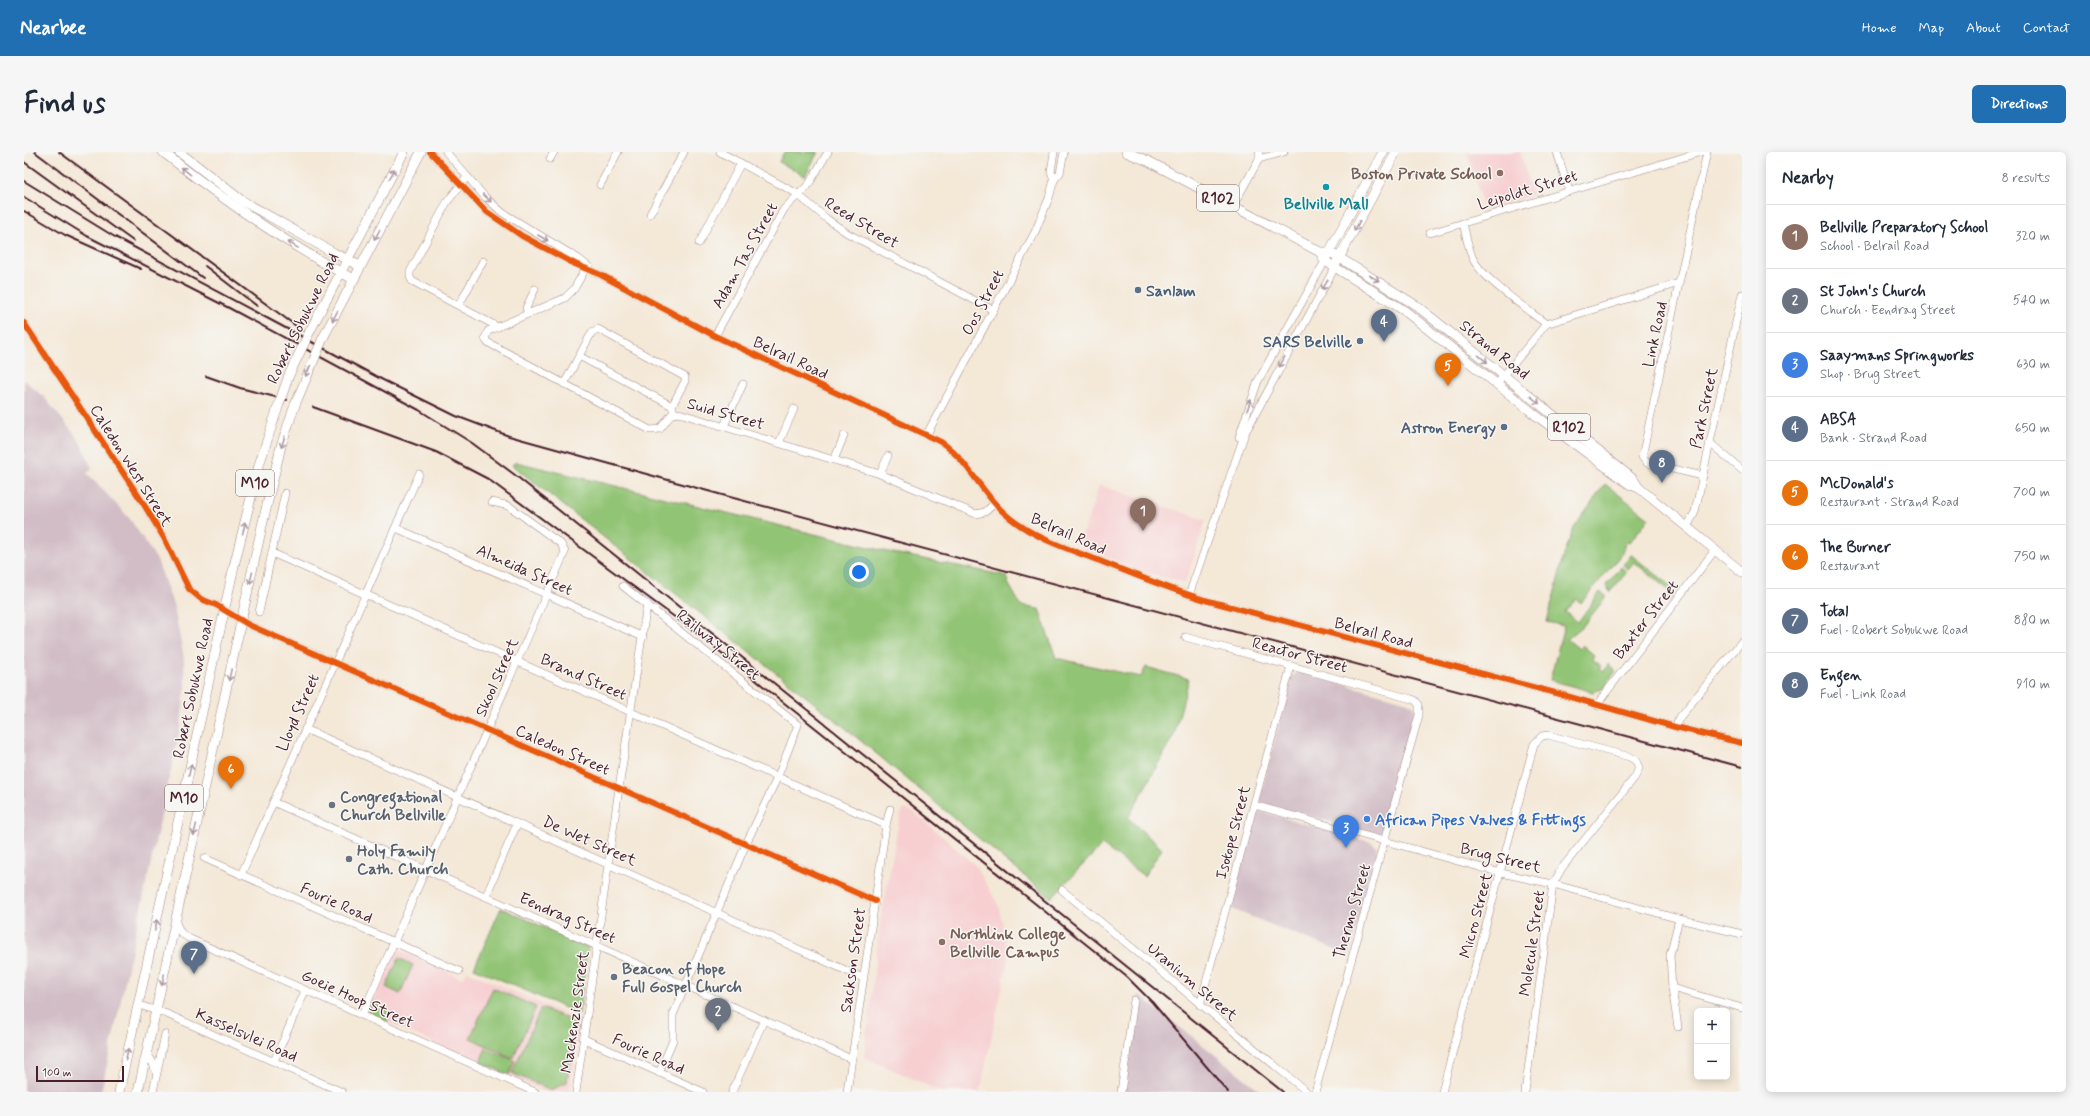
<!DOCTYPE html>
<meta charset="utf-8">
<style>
body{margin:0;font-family:Mynerve,sans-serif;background:#f6f6f7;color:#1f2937}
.controls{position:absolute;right:12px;bottom:12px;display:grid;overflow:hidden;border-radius:6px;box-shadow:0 2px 10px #0003}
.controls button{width:36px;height:36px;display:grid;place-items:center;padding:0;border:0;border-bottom:1px solid #e0e1e3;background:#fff;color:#1f2937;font:20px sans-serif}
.scale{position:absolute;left:12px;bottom:10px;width:88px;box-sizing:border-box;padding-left:4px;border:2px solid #4a1f2b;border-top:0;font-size:11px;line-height:14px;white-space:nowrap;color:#4a1f2b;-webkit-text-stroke:3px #f6f6f2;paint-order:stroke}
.you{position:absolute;left:835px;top:420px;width:14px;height:14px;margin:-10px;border:3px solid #fff;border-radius:50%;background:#1a73e8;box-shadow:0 0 0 6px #1a73e833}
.badge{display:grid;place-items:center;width:26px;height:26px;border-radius:50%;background:#1f6fb2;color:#fff;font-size:13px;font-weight:700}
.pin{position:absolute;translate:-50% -33px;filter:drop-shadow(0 1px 2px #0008)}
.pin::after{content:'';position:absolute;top:21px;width:14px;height:12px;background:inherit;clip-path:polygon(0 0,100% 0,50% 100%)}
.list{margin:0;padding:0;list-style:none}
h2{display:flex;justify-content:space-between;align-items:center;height:52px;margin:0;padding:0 16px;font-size:17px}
h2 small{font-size:13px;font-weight:400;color:#747a83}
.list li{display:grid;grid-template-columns:26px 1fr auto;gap:12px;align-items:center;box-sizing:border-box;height:64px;padding:0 16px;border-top:1px solid #e0e1e3}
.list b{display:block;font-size:15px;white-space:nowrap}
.list p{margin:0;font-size:13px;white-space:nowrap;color:#747a83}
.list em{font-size:13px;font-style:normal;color:#747a83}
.map{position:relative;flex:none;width:1718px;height:940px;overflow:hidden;border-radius:6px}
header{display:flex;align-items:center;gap:24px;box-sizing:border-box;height:56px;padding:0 20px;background:#1f6fb2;color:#fff}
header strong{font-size:19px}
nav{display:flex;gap:22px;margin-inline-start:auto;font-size:14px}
.intro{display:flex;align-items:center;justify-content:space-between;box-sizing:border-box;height:96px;padding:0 24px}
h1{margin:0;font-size:28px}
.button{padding:10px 18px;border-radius:6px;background:#1f6fb2;color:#fff;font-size:14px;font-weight:700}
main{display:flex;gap:24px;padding:0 24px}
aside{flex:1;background:#fff;border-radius:6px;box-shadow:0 2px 10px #0003}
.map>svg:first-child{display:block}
.built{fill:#f7cfd1}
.industrial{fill:#d2bdc6}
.green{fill:#92c474;stroke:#6e7250}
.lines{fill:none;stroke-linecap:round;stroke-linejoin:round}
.minor-casing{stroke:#9f8481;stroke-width:8}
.major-casing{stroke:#9f8481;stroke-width:10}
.minor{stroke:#fff;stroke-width:7}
.major{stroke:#fff;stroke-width:9}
.rail{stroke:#4a1f2b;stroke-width:2}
.major-bridge-casing{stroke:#9f8481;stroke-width:10;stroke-linecap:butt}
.major-bridge{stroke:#fff;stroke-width:9}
.cycleway-casing{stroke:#f6f6f2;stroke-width:8}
.cycleway{stroke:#e8590c;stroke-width:6}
.oneway{stroke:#ae9aa0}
.education-dot{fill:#8d6e63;stroke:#f6f6f2;stroke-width:1.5}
.culture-dot{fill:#0f9aa8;stroke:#f6f6f2;stroke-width:1.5}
.service-dot{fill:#5c6f8a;stroke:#f6f6f2;stroke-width:1.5}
.worship-dot{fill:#6b7280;stroke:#f6f6f2;stroke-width:1.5}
.shop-dot{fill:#3f7fe0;stroke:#f6f6f2;stroke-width:1.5}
.labels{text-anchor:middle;stroke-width:3;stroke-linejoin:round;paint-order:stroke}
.shield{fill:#f6f6f2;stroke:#7e6067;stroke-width:1}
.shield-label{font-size:15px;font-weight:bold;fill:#4a1f2b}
.education-label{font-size:16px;font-weight:bold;fill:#785e54;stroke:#f6f6f2;text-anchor:end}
.street-label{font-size:16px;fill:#4a1f2b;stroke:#f6f6f2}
.culture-label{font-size:16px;font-weight:bold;fill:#0d838f;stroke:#f6f6f2}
.service-label{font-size:16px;font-weight:bold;fill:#4e5e75;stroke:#f6f6f2;text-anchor:end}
.worship-label{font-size:16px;font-weight:bold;fill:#5b616d;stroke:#f6f6f2;text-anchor:start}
.shop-label{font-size:16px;font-weight:bold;fill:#366cbe;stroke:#f6f6f2;text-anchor:start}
</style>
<header>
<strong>Nearbee</strong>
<nav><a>Home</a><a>Map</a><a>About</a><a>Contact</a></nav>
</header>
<div class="intro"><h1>Find us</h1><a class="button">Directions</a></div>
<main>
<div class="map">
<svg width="1718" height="940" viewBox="0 0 1718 940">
<rect width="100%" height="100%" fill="#f6f6f2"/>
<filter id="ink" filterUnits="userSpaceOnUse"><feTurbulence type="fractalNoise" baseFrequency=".025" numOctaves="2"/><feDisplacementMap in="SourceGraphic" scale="8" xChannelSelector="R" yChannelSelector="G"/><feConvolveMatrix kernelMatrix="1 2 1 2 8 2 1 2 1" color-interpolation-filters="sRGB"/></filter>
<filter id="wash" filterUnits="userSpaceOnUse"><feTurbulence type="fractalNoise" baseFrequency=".012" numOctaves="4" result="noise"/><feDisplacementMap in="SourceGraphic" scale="16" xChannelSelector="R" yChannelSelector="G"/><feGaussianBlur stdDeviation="0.9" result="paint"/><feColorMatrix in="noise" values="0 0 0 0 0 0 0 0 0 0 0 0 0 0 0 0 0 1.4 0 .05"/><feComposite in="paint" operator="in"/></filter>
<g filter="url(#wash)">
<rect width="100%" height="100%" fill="#f4e8d7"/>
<!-- built -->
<g class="built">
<polygon points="1443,0 1496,0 1509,43 1460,57"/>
<polygon points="1075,333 1182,368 1161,431 1126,422 1057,395 1056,390"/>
<polygon points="881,657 890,660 953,715 974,753 978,769 984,808 956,940 918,940 840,905 856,772 875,669 878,659"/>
<polygon points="373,797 439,827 443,819 556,869 546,940 521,940 343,861"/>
</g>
<!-- industrial -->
<g class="industrial">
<polygon points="0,228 20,245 55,288 68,316 63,321 106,367 133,408 150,455 160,507 161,534 157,572 77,940 0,940"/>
<polygon points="1276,520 1384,550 1390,553 1391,560 1360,677 1355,682 1240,652 1235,649 1267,524"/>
<polygon points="1238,660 1347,690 1352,694 1353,701 1325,803 1205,756 1229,664"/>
<polygon points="1114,842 1238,940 1100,940"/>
</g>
<!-- green -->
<g class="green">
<polygon points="760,0 794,0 781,24 755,10"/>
<polygon points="492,310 865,400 983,424 984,431 997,454 1015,457 1032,506 1117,525 1122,515 1165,527 1150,583 1104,666 1138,697 1120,724 1078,693 1027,746 808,565 488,313"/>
<polygon points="1581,332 1625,366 1606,390 1604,389 1600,394 1600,399 1557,451 1552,447 1541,460 1554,470 1576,440 1583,444 1558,475 1543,487 1555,497 1558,493 1570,503 1568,507 1577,514 1575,517 1580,520 1584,512 1592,519 1578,537 1569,540 1526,528 1540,474 1523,470 1541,400 1550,376"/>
<polygon points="1607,403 1650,436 1650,444 1645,450 1640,446 1646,439 1610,410 1604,417 1599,413"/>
<polygon points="1597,415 1603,420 1586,440 1582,433"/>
<polygon points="477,756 564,795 555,862 450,816"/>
<polygon points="375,806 389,813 376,842 362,835"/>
<polygon points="469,836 512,855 489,906 446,886"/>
<polygon points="348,850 367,860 363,870 343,861"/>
<polygon points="517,856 551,870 543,930 527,938 488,921"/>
<polygon points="462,896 491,909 485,923 456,910"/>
</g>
</g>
<g filter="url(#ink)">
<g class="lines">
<!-- minor casing -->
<g class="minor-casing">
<g id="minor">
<path d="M406 0 463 60 498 84 551 112 577 123 691 184 917 290C946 310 959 345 986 366 1012 387 1045 397 1076 409 1111 423 1145 437 1181 448L1539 543 1651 575 1718 591"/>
<polyline points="422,0 461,45 479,61 555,107 566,116"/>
<polyline points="696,0 772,41 803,67 823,81 969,158"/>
<polyline points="1533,0 1545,39"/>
<polyline points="526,7 530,0"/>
<polyline points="1235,7 1260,0"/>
<polyline points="443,25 423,50 386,120 386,125 388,129 474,175"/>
<polyline points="1030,28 1027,20 1030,0"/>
<polyline points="576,33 594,0"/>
<polyline points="1209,54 1235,7 1235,0"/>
<polyline points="626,62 660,0"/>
<path d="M1439 71C1442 83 1444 96 1449 107 1458 126 1504 158 1522 172"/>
<polyline points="1406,81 1677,0"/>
<polyline points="675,91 717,11"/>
<polyline points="563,114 550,137 541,146 464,179 461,186 463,190 626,278 636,277 648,262 655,261 856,322 952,362 961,360 970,352"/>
<polyline points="435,153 459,109"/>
<polyline points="504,162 502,156 511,137"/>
<polyline points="0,171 119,351 140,386 165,437 177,447 192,453 225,473 851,749"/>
<polyline points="691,184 760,57 785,32 804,0"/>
<polyline points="555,204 648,254"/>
<polyline points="540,232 568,180 574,177 661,225 661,229 648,254 650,261"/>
<polyline points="1473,232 1522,172 1655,131"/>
<polyline points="700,274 719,232"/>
<polyline points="903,282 1011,80 1025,46 1030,28 1036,21 1040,0"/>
<polyline points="1215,285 1234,229 1301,109"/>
<polyline points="755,291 770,257"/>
<polyline points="1686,291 1718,318"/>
<polyline points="810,308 820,284"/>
<polyline points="856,322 864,304"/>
<polyline points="1679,324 1623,311 1618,305 1683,0"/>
<polyline points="1663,375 1671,360 1718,142"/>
<polyline points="372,376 619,485"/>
<polyline points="248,401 862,673"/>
<polyline points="599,434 774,573 754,624 722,692 649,863 649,888 635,921"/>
<polyline points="1165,443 1221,281 1311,115"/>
<polyline points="235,460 261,341"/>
<polyline points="1161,485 1384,546 1391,548 1395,553 1395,563 1291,940"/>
<polyline points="1574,554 1577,547 1691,398"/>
<polyline points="1651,575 1656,565 1718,489"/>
<polyline points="281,577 839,826"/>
<polyline points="249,650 827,907"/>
<polyline points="1230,653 1477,721 1529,732 1655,767 1718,782"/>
<polyline points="180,706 435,819"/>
<polyline points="217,723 395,322"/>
<polyline points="1038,738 1283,940"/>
<polyline points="462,744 493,672"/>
<polyline points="152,771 157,781 166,787 511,940"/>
<polyline points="1648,836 1718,856"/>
<polyline points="115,853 143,862 318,940"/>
<polyline points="1176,853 1267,514"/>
<polyline points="338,863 541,400 537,392 485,354 468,350"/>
<polyline points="1654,875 1648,836 1646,803 1655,767"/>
<polyline points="560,887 679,940"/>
<polyline points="123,901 128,909 132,920"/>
<polyline points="250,909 281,839"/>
<polyline points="129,940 141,882"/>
<polyline points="552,940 595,636 623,452"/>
<polyline points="708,940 740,868"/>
<polyline points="823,940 862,673 866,657"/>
<polyline points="1097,940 1110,848"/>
<polyline points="1418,940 1510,592 1518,584 1524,583 1606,605 1612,609 1615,616 1611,625 1538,716 1529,732 1501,940"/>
</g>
</g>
<!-- major casing -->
<g class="major-casing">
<g id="major">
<path d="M139 0C199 48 261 91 329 127"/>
<polyline points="155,0 217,48 310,101 336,114"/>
<polyline points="1102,0 1124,9 1296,100 1306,100 1393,154 1609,327 1615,336"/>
<polyline points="1296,100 1301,109 1381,159 1514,265 1605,332 1615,336 1718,420"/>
<polyline points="1303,104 1359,0"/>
<polyline points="1313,110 1372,0"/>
<polyline points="286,179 380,0"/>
<polyline points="299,186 397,0"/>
<polyline points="95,940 210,414 235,313 256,249"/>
<polyline points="114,940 238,374 257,294 271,253"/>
</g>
</g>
<!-- minor -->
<use href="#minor" class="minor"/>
<!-- major -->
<use href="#major" class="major"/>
<!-- rail -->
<g class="rail">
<polyline points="11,0 179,126"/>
<polyline points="35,0 279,179"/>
<polyline points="0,10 109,89"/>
<polyline points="0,29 91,85 359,228 432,264 485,284 702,344 1718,615"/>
<polyline points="0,45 63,84 205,156 395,258 448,291 491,323 1259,940"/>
<polyline points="0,59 41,83 117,117"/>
<polyline points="181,114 233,154"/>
<polyline points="182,224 216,236 263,248"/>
<polyline points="289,255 412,300 464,327 679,486 1103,825 1128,850 1204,940"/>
</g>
<!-- major-bridge casing -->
<g class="major-bridge-casing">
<g id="major-bridge">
<polyline points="256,249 265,223 286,179"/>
<polyline points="271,253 299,186"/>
</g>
</g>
<!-- major-bridge -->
<use href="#major-bridge" class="major-bridge"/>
<!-- cycleway casing -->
<g class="cycleway-casing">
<g id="cycleway">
<path d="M406 0 463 60 498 84 551 112 577 123 691 184 917 290C946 310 959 345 986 366 1012 387 1045 397 1076 409 1111 423 1145 437 1181 448L1539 543 1651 575 1718 591"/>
<polyline points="0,171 119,351 140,386 165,437 177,447 192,453 225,473 851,749"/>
</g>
</g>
<!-- cycleway -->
<use href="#cycleway" class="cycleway"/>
</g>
<!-- one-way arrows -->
<defs><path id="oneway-shaft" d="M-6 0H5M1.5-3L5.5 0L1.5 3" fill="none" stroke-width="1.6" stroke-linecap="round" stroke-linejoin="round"/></defs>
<g class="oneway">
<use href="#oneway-shaft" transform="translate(162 19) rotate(-141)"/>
<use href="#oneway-shaft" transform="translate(368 22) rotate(-62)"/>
<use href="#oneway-shaft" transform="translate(463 46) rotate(44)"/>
<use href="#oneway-shaft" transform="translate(1333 74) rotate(118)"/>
<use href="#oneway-shaft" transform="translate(353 83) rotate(118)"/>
<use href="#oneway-shaft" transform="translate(519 86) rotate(30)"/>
<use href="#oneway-shaft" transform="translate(269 93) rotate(-149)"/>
<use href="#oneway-shaft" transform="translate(1350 126) rotate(31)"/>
<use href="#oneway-shaft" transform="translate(1301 133) rotate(119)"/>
<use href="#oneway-shaft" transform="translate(311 164) rotate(117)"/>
<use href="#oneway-shaft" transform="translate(1459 207) rotate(39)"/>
<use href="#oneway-shaft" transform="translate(1258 210) rotate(118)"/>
<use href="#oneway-shaft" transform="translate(284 219) rotate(114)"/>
<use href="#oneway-shaft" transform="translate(1511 248) rotate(39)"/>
<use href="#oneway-shaft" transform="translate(1225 253) rotate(-70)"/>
<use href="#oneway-shaft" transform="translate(259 290) rotate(107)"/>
<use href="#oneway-shaft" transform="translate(220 376) rotate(-76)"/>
<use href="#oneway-shaft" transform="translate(227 426) rotate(104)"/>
<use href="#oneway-shaft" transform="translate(206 523) rotate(102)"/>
<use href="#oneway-shaft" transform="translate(166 618) rotate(-78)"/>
<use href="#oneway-shaft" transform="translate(171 678) rotate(103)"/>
<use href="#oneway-shaft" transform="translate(132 773) rotate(-78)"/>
<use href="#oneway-shaft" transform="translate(139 828) rotate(102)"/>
<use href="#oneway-shaft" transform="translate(103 902) rotate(-77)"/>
</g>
</g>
<!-- markers -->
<g class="education-dot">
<circle cx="1476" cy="21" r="4"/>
<circle cx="918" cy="790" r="4"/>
</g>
<circle class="culture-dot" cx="1302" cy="35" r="4"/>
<g class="service-dot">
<circle cx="1114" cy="138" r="4"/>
<circle cx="1336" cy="189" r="4"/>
<circle cx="1480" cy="275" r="4"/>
</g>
<g class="worship-dot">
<circle cx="308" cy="653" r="4"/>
<circle cx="325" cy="707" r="4"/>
<circle cx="590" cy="825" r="4"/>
</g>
<circle class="shop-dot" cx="1343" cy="667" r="4"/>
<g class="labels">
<!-- shield labels -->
<g class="shield">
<rect x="1173" y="33" width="42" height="26" rx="3"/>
<rect x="1524" y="262" width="42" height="26" rx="3"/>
<rect x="212" y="318" width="38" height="26" rx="3"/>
<rect x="141" y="633" width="38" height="26" rx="3"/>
</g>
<g class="shield-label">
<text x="1194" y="51">R102</text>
<text x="1545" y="280">R102</text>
<text x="231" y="336">M10</text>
<text x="160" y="651">M10</text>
</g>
<!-- education labels -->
<g class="education-label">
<text x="1468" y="27">Boston Private School</text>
<text x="926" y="787" text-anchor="start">Northlink College<tspan x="926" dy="18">Bellville Campus</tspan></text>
</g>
<!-- street labels -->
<g class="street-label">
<text transform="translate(1503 37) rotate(-17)" y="6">Leipoldt Street</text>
<text transform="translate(838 70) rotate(31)" y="6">Reed Street</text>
<text transform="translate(720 103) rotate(-61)" y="6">Adam Tas Street</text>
<text transform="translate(958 150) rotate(-62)" y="6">Oos Street</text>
<text transform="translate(278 166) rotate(-64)" y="6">Robert Sobukwe Road</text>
<text transform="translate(1630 182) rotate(-78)" y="6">Link Road</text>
<text transform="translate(1471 197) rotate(39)" y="6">Strand Road</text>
<text transform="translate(767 205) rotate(25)" y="6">Belrail Road</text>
<text transform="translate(1679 256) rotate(-78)" y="6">Park Street</text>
<text transform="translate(702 261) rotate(16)" y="6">Suid Street</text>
<text transform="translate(108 313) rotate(58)" y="6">Caledon West Street</text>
<text transform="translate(1045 381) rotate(24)" y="6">Belrail Road</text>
<text transform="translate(501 417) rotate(24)" y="6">Almeida Street</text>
<text transform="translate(1621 467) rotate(-52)" y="6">Baxter Street</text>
<text transform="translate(1350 480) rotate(15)" y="6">Belrail Road</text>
<text transform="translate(695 492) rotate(39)" y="6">Railway Street</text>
<text transform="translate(1276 502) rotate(15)" y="6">Reactor Street</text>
<text transform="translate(560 524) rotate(24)" y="6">Brand Street</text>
<text transform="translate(472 525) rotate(-66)" y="6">Skool Street</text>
<text transform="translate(168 536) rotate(-78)" y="6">Robert Sobukwe Road</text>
<text transform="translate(273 560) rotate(-66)" y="6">Lloyd Street</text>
<text transform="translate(539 597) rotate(24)" y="6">Caledon Street</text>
<text transform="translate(1208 680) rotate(-75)" y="6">Isotope Street</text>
<text transform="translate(566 688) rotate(24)" y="6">De Wet Street</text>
<text transform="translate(1477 705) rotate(14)" y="6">Brug Street</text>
<text transform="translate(313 750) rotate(24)" y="6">Fourie Road</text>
<text transform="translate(1327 759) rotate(-74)" y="6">Thermo Street</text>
<text transform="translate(1451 763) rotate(-75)" y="6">Micro Street</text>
<text transform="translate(544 765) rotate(24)" y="6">Eendrag Street</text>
<text transform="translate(1507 791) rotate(-82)" y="6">Molecule Street</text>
<text transform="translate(828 808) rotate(-82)" y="6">Sackson Street</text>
<text transform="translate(1169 829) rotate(40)" y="6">Uranium Street</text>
<text transform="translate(334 846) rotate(24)" y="6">Goeie Hoop Street</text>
<text transform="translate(550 860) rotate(-82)" y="6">Mackenzie Street</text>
<text transform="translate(223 882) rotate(24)" y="6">Kasselsvlei Road</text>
<text transform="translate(625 901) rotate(24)" y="6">Fourie Road</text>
</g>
<!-- culture labels -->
<g class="culture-label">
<text x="1302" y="57">Bellville Mall</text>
</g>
<!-- service labels -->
<g class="service-label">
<text x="1122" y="144" text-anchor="start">Sanlam</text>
<text x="1328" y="195">SARS Belville</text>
<text x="1472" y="281">Astron Energy</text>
</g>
<!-- worship labels -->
<g class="worship-label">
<text x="316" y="650">Congregational<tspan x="316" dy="18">Church Bellville</tspan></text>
<text x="333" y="704">Holy Family<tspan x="333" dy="18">Cath. Church</tspan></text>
<text x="598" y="822">Beacon of Hope<tspan x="598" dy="18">Full Gospel Church</tspan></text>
</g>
<!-- shop labels -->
<g class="shop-label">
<text x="1351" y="673">African Pipes Valves &amp; Fittings</text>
</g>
</g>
</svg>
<div class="controls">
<button>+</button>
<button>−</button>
</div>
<div class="scale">100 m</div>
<div class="you"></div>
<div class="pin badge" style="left:1119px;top:379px;background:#8d6e63">1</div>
<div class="pin badge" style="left:694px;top:879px;background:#6b7280">2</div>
<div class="pin badge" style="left:1322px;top:696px;background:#3f7fe0">3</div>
<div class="pin badge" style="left:1360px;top:190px;background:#5c6f8a">4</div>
<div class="pin badge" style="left:1424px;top:234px;background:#e8710a">5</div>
<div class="pin badge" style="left:207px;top:637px;background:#e8710a">6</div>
<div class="pin badge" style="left:170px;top:822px;background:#5c6f8a">7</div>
<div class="pin badge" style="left:1638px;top:331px;background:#5c6f8a">8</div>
</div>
<aside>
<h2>Nearby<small>8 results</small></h2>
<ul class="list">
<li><span class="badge" style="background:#8d6e63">1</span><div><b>Bellville Preparatory School</b><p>School · Belrail Road</p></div><em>320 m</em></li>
<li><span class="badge" style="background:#6b7280">2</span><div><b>St John's Church</b><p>Church · Eendrag Street</p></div><em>540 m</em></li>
<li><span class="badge" style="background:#3f7fe0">3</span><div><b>Saaymans Springworks</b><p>Shop · Brug Street</p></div><em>630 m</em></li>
<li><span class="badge" style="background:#5c6f8a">4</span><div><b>ABSA</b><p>Bank · Strand Road</p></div><em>650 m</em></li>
<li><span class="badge" style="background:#e8710a">5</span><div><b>McDonald's</b><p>Restaurant · Strand Road</p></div><em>700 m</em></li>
<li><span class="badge" style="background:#e8710a">6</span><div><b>The Burner</b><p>Restaurant</p></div><em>750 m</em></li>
<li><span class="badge" style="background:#5c6f8a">7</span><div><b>Total</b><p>Fuel · Robert Sobukwe Road</p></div><em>880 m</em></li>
<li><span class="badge" style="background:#5c6f8a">8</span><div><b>Engen</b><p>Fuel · Link Road</p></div><em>910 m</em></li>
</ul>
</aside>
</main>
